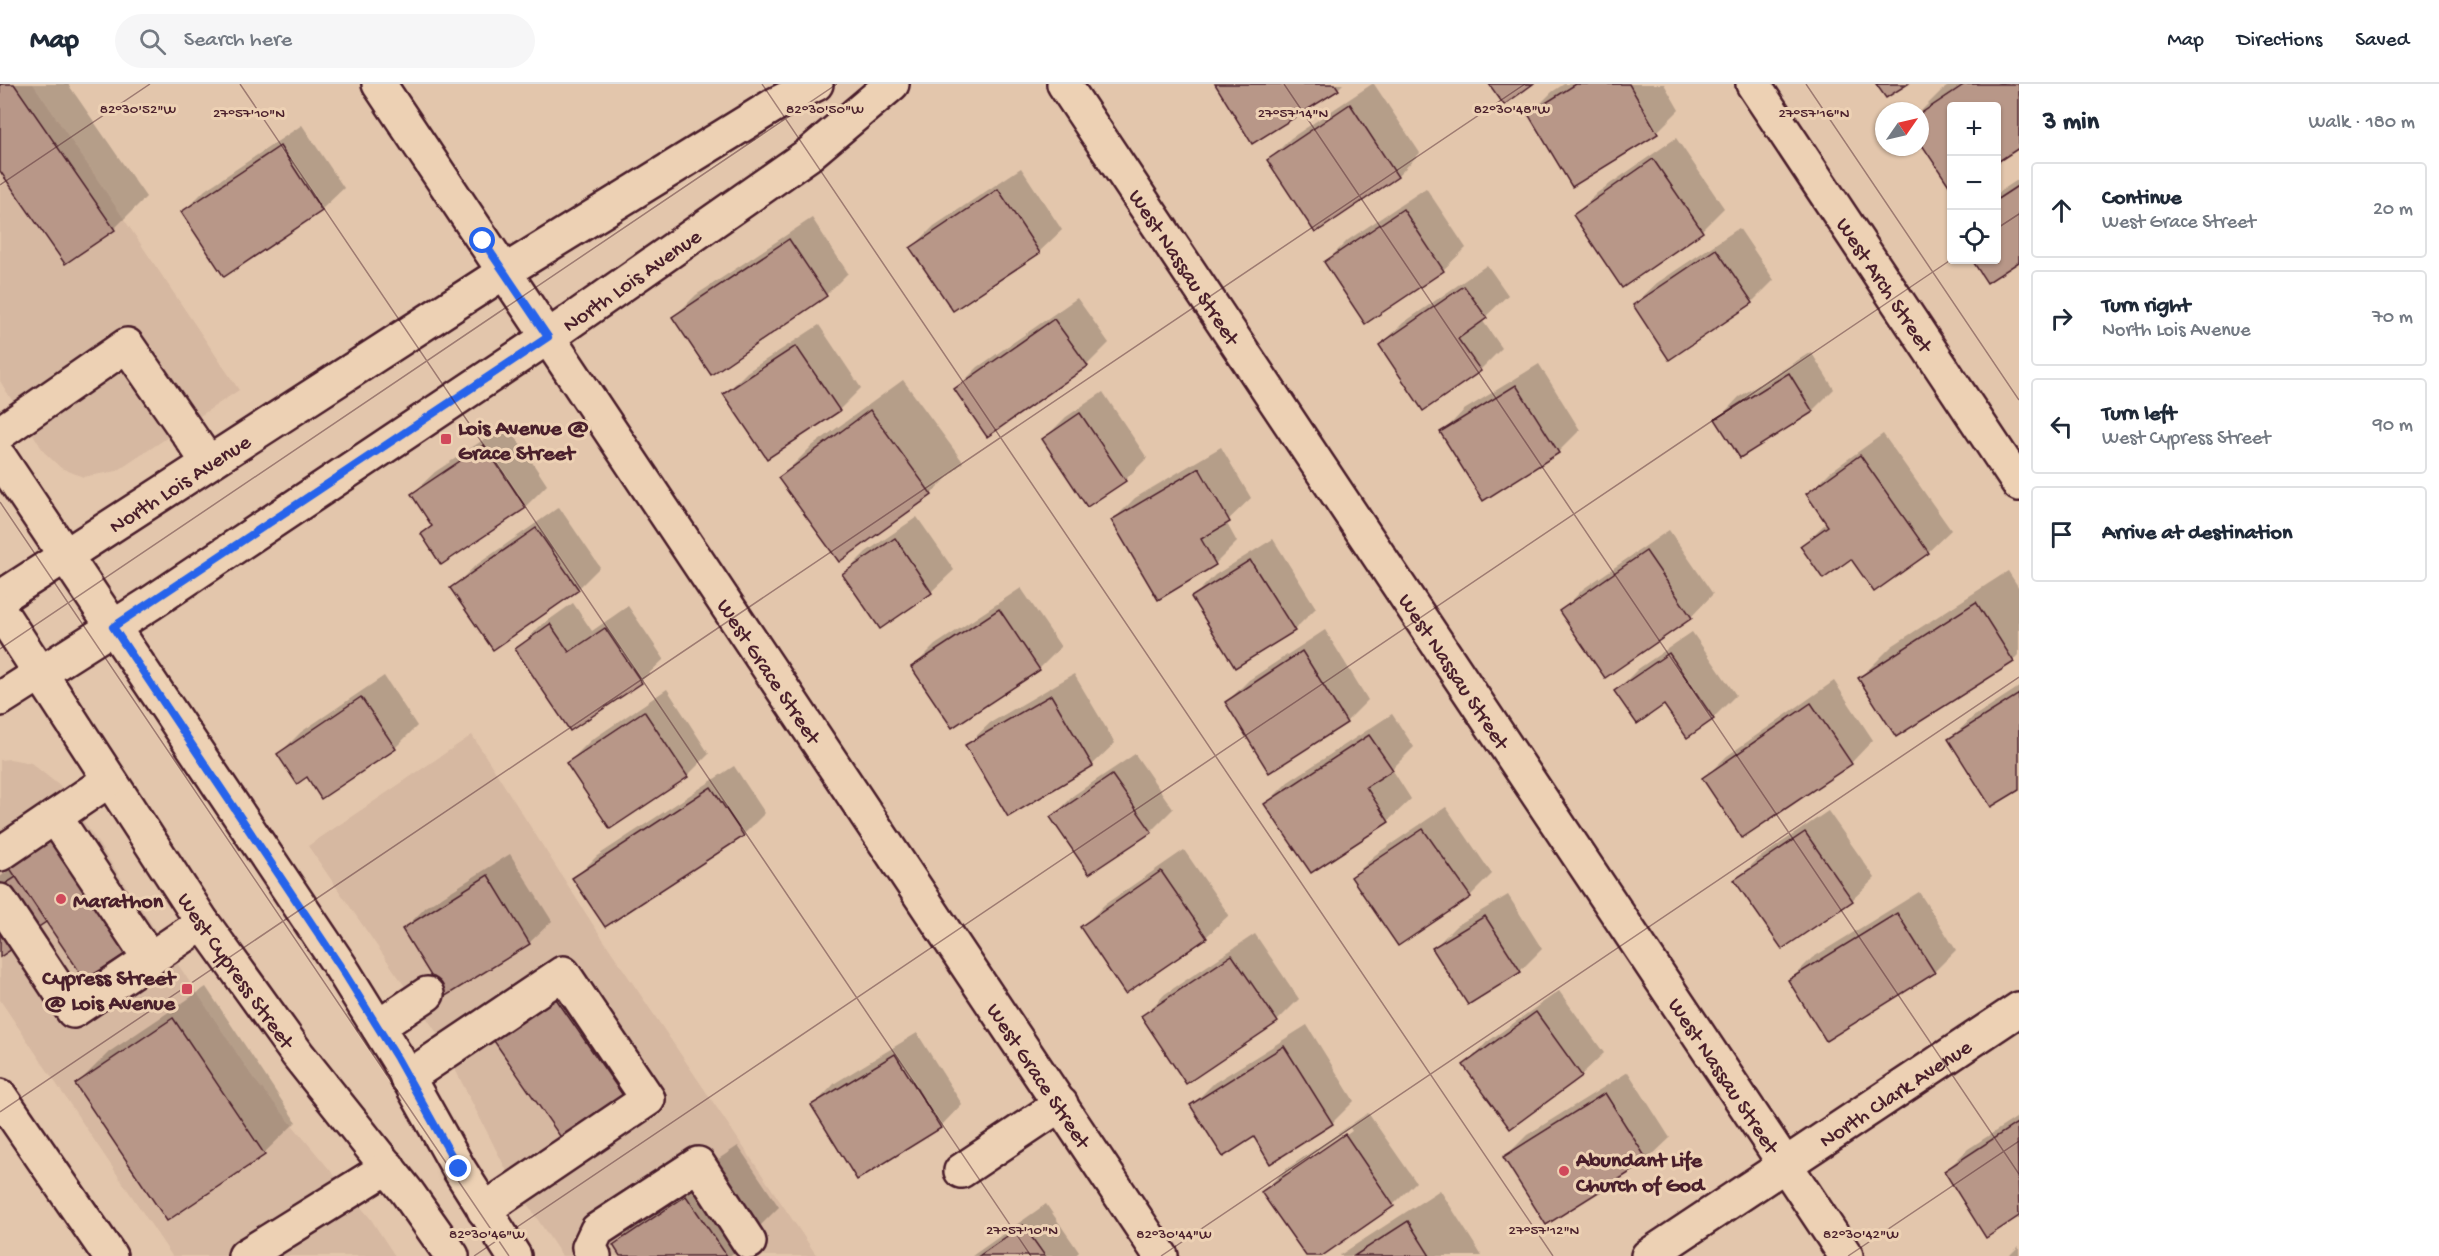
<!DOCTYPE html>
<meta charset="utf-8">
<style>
body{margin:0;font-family:"Gochi Hand",sans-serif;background:#f6f6f7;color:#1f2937}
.controls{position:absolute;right:18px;top:18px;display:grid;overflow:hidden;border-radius:6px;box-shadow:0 2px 4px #0004}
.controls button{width:54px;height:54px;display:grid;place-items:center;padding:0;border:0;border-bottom:2px solid #e0e1e3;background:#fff;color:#1f2937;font:30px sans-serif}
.compass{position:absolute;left:1875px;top:18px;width:54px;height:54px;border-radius:50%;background:#fff;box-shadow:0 2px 4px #0004;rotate:56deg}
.stop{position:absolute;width:18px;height:18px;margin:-14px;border:4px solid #2563eb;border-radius:50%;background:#fff}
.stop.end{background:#2563eb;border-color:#fff;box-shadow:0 2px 6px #0008}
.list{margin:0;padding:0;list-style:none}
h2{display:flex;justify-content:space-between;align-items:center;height:78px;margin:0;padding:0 24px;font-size:26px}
h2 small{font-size:20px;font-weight:400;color:#747a83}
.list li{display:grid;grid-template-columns:39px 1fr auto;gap:18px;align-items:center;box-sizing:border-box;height:96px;margin:0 12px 12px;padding:0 12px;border:2px solid #e0e1e3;border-radius:6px}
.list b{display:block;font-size:22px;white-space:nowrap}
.list p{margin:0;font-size:20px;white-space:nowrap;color:#747a83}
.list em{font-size:20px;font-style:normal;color:#747a83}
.icon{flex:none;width:33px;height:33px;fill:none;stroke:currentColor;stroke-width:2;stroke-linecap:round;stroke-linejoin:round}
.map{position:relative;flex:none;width:2019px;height:1172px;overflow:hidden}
header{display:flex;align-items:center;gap:36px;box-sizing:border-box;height:84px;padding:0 30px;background:#fff;border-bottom:2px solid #e0e1e3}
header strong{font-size:28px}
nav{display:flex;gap:33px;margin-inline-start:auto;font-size:21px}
.search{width:420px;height:54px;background:#f6f6f7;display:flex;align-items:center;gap:15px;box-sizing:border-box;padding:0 21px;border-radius:33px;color:#747a83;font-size:22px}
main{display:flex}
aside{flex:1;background:#fff}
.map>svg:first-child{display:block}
.built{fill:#d6b8a1}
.shadow{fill:#0003;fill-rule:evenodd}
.building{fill:#b89788;stroke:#4a1f2b;stroke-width:1.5}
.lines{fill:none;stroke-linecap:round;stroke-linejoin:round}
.minor-casing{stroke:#4a1f2b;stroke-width:38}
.minor{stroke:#edd1b4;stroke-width:33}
.route{stroke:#2563eb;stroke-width:8}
.ticks{fill:none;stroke:#4a1f2b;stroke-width:1.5;stroke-opacity:0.45}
.poi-dot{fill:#d1495b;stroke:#edd1b4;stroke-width:2}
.labels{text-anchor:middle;stroke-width:6;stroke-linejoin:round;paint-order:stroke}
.street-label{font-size:22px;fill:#4a1f2b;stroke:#edd1b4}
.poi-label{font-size:22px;font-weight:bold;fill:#4a1f2b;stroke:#edd1b4;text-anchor:start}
.ticks-label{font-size:15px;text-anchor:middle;fill:#4a1f2b;stroke:#edd1b4;stroke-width:6;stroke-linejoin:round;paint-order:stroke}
</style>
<header>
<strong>Map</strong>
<div class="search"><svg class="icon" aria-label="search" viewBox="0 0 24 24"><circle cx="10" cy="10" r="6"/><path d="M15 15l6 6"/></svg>Search here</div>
<nav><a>Map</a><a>Directions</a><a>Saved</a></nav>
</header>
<main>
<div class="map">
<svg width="2019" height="1172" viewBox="0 0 2019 1172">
<rect width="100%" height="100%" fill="#e3c6ac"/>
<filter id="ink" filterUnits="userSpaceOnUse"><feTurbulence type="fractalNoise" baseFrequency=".0167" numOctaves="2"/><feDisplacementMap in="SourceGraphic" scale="12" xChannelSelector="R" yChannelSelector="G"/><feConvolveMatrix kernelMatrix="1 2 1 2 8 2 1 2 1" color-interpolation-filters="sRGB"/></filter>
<g filter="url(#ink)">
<!-- built -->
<g class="built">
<polygon points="0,0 33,0 239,306 117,387 83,393 61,384 44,368 0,297"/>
<polygon points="472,651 592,839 817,1172 562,1172 512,1097 435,946 308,762"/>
<polygon points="10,675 31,679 61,703 253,994 370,1134 395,1172 172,1172 0,916 0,676"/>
</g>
<!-- shadow -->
<g class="shadow">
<polygon points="0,0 68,0 146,113 114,145 66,178 0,84"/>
<polygon points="1217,0 1343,0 1338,5"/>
<polygon points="1372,0 1374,0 1420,69 1398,92 1316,147 1269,76 1291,54"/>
<polygon points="1564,0 1664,0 1679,26 1657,48 1530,30 1552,8"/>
<polygon points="1951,0 2019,0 2019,62 1996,22 1952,22 1920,56 1920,28 1941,7"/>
<polygon points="302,41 344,104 321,126 224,191 183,128 205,106"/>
<polygon points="1676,54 1724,124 1702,146 1622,202 1575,131 1597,109"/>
<polygon points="1021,84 1062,146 1039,168 953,225 912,164 934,142"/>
<polygon points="2019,95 2019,176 1987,197 1974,176 1996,176 1996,110"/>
<polygon points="1426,104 1466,164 1443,186 1365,238 1326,178 1348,156"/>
<polygon points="812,134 848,189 826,211 674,233 696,211"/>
<polygon points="1739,144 1774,196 1752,218 1634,221 1657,199"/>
<polygon points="1487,181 1508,211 1482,236 1502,264 1480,286 1381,261 1403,239"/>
<polygon points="1077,214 1109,259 1087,281 956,305 978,283"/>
<polygon points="819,241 861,304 839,326 725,310 747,288"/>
<polygon points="1811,268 1834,305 1812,327 1717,336 1739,313"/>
<polygon points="1539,280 1580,346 1558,368 1442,349 1464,326"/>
<polygon points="903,296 963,378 931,410 780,394 812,362"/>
<polygon points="1103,308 1147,374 1125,396 1044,355 1066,333"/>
<polygon points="507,340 547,401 525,423 423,450 433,440 412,410 435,388"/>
<polygon points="1883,350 1951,446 1928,468 1874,506 1851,473 1802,462 1827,438 1808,410 1830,388"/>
<polygon points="1221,363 1251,414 1226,438 1237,458 1215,480 1113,436 1135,414"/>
<polygon points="559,423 600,483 578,505 452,504 475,482"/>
<polygon points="917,433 954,486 931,508 881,543 844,490 866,468"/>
<polygon points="1669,446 1713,510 1691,533 1605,592 1561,528 1583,505"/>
<polygon points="1273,455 1316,524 1294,546 1193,513 1215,491"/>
<polygon points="2008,487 2019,504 2019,571 2013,577 1860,594 1892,562"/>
<polygon points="1021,504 1061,563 1039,585 913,583 935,561"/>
<polygon points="573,519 592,547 628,522 664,575 641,597 570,645 517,566 539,543"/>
<polygon points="1325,546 1368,616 1346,638 1227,618 1249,596"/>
<polygon points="1692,548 1736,611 1713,634 1687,652 1665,619 1616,607 1638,585"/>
<polygon points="1074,590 1115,659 1092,681 967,661 990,639"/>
<polygon points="384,592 417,642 395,664 307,691 279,670 301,648"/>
<polygon points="1834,597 1873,656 1851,679 1704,694 1727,672"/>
<polygon points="2019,603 2019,704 1950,655 1973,633"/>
<polygon points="667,605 709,670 687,692 568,679 590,657"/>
<polygon points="1392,630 1414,663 1392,685 1411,715 1388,737 1311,787 1266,720 1288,698"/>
<polygon points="1135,670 1173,725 1151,747 1052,734 1074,711"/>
<polygon points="734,682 765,729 743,751 574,795 597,772"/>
<polygon points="1446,723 1492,790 1470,812 1353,793 1375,771"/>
<polygon points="1828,727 1875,794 1852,816 1783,863 1736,796 1759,774"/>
<polygon points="1184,766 1229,831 1206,853 1125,908 1082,844 1104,821"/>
<polygon points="510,770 552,837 529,859 445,911 404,845 426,823"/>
<polygon points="12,784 46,836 0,871 0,793"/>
<polygon points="1919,808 1956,866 1934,888 1790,896 1812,874"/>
<polygon points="1508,811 1542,865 1520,887 1434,864 1456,842"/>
<polygon points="1255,850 1299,915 1277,937 1143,933 1165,910"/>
<polygon points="577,891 645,990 623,1012 494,954"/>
<polygon points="206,903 296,1038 264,1069 168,1135 77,1000 109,968"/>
<polygon points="1559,907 1604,969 1581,991 1510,1043 1465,981 1487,958"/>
<polygon points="1307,941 1354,1017 1332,1039 1255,1051 1192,1021 1214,999"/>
<polygon points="917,949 962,1020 940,1043 813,1022 835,999"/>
<polygon points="1628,988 1670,1054 1647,1076 1505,1073 1527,1051"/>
<path d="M1368 1029 1416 1098 1393 1121 1319 1172H1308L1263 1108 1285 1086ZM1350 1044 1352 1047 1286 1093V1089Z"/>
<polygon points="2019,1032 2019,1131 1987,1152 1946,1087 1968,1065"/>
<polygon points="738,1062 779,1123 730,1172 622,1172 615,1161 666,1110"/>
<polygon points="1440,1106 1482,1172 1339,1172 1340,1171"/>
<polygon points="1046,1120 1079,1168 1075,1172 972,1172"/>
<polygon points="2019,1162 2019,1172 2009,1172"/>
</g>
<!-- building -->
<g class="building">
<polygon points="0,0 14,0 115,146 65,180 0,87"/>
<polygon points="1215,0 1335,0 1339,6 1252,60"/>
<polygon points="1489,0 1533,0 1504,21"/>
<polygon points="1576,0 1629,0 1658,50 1572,103 1528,30"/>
<polygon points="1876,0 1908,0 1886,14"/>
<polygon points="1965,0 2019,0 2019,64 1996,79 1996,22 1952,22 1952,106 1920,58 1920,30"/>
<polygon points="1350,20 1398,93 1315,149 1267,76"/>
<polygon points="280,62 322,127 224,193 181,128"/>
<polygon points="1653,75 1703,148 1622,204 1573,131"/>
<polygon points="2019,101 2019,178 1987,199 1972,176 1996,176 1996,116"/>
<polygon points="998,105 1040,169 953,227 910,164"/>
<polygon points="1403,125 1444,187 1365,240 1324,178"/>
<polygon points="789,155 827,212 711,291 672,233"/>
<polygon points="1716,165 1753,219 1669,276 1633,221"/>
<polygon points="1464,202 1487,234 1458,255 1481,287 1423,327 1379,261"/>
<polygon points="1054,235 1088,282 987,353 954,305"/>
<polygon points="796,262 840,327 767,375 723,310"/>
<polygon points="1789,289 1813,328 1740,374 1715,335"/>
<polygon points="1516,301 1559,369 1483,417 1440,348"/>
<polygon points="870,326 932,411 839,478 778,394"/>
<polygon points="1080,329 1126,397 1087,423 1042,355"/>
<polygon points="484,361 526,424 441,481 421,450 432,442 411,410"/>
<polygon points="1860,371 1929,469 1874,508 1851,475 1823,495 1800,462 1828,442 1806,410"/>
<polygon points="1199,384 1230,438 1201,455 1216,481 1158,516 1111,436"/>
<polygon points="536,444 579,506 493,566 450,504"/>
<polygon points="895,454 932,509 880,545 842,490"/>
<polygon points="1646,467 1692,534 1605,594 1559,527"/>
<polygon points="1250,476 1295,547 1235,584 1191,513"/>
<polygon points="1976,518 2014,578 1896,653 1858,594"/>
<polygon points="999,525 1040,586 952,644 911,583"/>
<polygon points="550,540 569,568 605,544 642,599 570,647 515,565"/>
<polygon points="1302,567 1347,639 1269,689 1225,618"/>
<polygon points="1669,569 1714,635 1687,654 1664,621 1637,640 1614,607"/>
<polygon points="2019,610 2019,706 1991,723 1948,655"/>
<polygon points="1051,611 1093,682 1008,733 965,661"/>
<polygon points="361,613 396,665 321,715 307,693 297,700 277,670"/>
<polygon points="1811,619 1852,680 1742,754 1702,694"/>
<polygon points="644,627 688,693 610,745 566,679"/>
<polygon points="1369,651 1393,686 1366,703 1389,738 1311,789 1264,720"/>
<polygon points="1112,691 1152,748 1089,790 1050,733"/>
<polygon points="711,703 744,752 605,843 572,794"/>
<polygon points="45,745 127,869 85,896 3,774"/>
<polygon points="1423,745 1471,813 1398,862 1351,793"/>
<polygon points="1805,748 1853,817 1782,865 1734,796"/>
<polygon points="1161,787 1207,854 1125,910 1080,843"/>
<polygon points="488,791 530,860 444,913 402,845"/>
<polygon points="16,793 46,838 16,858 0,803"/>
<polygon points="1897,829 1935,889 1826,957 1788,896"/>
<polygon points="1485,832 1521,888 1468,921 1432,864"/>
<polygon points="0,834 18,861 0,873"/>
<polygon points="1232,871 1278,938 1186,1000 1141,932"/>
<polygon points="554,912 624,1013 562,1055 492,954"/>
<polygon points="1536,928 1582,992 1510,1045 1463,981"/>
<polygon points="173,934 265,1071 167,1137 75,1000"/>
<polygon points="1284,962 1333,1040 1270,1080 1254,1053 1223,1073 1190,1021"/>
<polygon points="895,970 941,1044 857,1096 811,1021"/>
<polygon points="1605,1009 1648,1077 1546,1141 1503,1073"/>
<polygon points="2017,1039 2019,1132 1986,1154 1944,1087"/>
<polygon points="1345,1050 1394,1122 1322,1172 1306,1172 1261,1108"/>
<polygon points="686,1112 727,1172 620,1172 613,1161"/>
<polygon points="1408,1137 1430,1172 1354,1172"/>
<polygon points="1023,1141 1045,1172 979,1172"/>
</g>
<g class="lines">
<!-- minor casing -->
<g class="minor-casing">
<g id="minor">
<path id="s1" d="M379 0 1161 1172"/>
<path id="s2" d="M1064 0 1846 1172"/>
<path id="s3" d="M1753 0 2019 400"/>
<polyline points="0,349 127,261 208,378"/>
<polyline points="0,374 340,882 397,974 459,1085 514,1172"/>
<path id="s4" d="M0 514 504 188 776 20 816 0"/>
<path id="s5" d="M0 527 203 839 298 971 407 1108 452 1172"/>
<path id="s6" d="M0 615 151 519 548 253 808 71 892 0"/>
<polyline points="55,733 150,875"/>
<polyline points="0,770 109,696"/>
<polyline points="0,817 73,927 203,839"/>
<polyline points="378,943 427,910"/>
<polyline points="407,994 563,889 648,1015 484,1126"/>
<polyline points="0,1012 110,1172"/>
<polyline points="961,1087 1061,1020"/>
<polyline points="245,1172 388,1083"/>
<polyline points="594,1172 589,1163 597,1146 698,1080 749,1158"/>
<path id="s7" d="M1648 1172 2019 925"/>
</g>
</g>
<!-- minor -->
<use href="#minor" class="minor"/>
</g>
</g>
<g class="lines" filter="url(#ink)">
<!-- route -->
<polyline class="route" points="459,1085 397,974 340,882 113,543 548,253 483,157"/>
</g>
<!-- ticks -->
<path class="ticks" d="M240 0 1031 1172M762 0 1553 1172M1284 0 2019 1090M1806 0 2019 316M0 101 150 0M1996 145 2019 130M0 418 509 1172M0 565 837 0M0 1028 1525 0M474 1172 1952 175M1161 1172 2019 593M1848 1172 2019 1057"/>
<!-- markers -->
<g class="poi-dot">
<rect x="440" y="349" width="12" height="12" rx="3"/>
<circle cx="61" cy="815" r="6"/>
<rect x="181" y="899" width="12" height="12" rx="3"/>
<circle cx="1564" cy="1087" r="6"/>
</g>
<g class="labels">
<!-- street labels -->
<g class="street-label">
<text dy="8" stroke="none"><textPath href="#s2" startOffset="219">West Nassau Street</textPath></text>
<text dy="8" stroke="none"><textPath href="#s6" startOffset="758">North Lois Avenue</textPath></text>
<text dy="8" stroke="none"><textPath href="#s3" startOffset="240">West Arch Street</textPath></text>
<text dy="8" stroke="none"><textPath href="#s4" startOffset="213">North Lois Avenue</textPath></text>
<text dy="8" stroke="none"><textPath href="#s1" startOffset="705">West Grace Street</textPath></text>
<text dy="8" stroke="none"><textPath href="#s2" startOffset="705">West Nassau Street</textPath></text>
<text dy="8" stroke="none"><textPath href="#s5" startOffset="430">West Cypress Street</textPath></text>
<text dy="8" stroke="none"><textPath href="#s1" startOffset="1191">West Grace Street</textPath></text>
<text dy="8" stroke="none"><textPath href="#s2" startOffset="1191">West Nassau Street</textPath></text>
<text dy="8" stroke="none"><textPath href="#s7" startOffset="296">North Clark Avenue</textPath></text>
</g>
<!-- poi labels -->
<g class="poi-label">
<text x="458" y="350">Lois Avenue @<tspan x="458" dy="25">Grace Street</tspan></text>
<text x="73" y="823">Marathon</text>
<text x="175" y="900" text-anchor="end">Cypress Street<tspan x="175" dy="25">@ Lois Avenue</tspan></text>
<text x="1576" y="1082">Abundant Life<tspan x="1576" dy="25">Church of God</tspan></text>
</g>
</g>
<g class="ticks-label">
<text x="138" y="29">82°30'52"W</text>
<text x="1512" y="29">82°30'48"W</text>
<text x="825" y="29">82°30'50"W</text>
<text x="1814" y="33">27°57'16"N</text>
<text x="249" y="33">27°57'10"N</text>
<text x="1293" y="33">27°57'14"N</text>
<text x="1022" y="1150">27°57'10"N</text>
<text x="1544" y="1150">27°57'12"N</text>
<text x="487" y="1154">82°30'46"W</text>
<text x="1174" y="1154">82°30'44"W</text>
<text x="1861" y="1154">82°30'42"W</text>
</g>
</svg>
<div class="controls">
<button>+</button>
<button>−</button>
<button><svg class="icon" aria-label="locate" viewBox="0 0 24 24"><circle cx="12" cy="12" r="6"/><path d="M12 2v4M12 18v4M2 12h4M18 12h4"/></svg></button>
</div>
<svg class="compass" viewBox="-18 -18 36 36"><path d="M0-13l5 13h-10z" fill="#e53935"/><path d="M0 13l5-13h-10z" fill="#747a83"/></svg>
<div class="stop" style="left:483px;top:157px"></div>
<div class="stop end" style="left:459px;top:1085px"></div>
</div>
<aside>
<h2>3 min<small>Walk · 180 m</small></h2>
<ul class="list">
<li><svg class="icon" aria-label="ahead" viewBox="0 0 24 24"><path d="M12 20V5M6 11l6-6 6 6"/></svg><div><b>Continue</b><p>West Grace Street</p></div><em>20 m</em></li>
<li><svg class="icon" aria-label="right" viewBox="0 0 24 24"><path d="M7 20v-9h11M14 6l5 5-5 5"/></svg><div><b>Turn right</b><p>North Lois Avenue</p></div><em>70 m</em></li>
<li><svg class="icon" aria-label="left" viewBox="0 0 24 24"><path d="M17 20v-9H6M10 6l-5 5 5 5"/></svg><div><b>Turn left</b><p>West Cypress Street</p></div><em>90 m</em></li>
<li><svg class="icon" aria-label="arrive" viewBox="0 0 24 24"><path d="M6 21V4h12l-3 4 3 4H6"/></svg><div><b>Arrive at destination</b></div></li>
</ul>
</aside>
</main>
